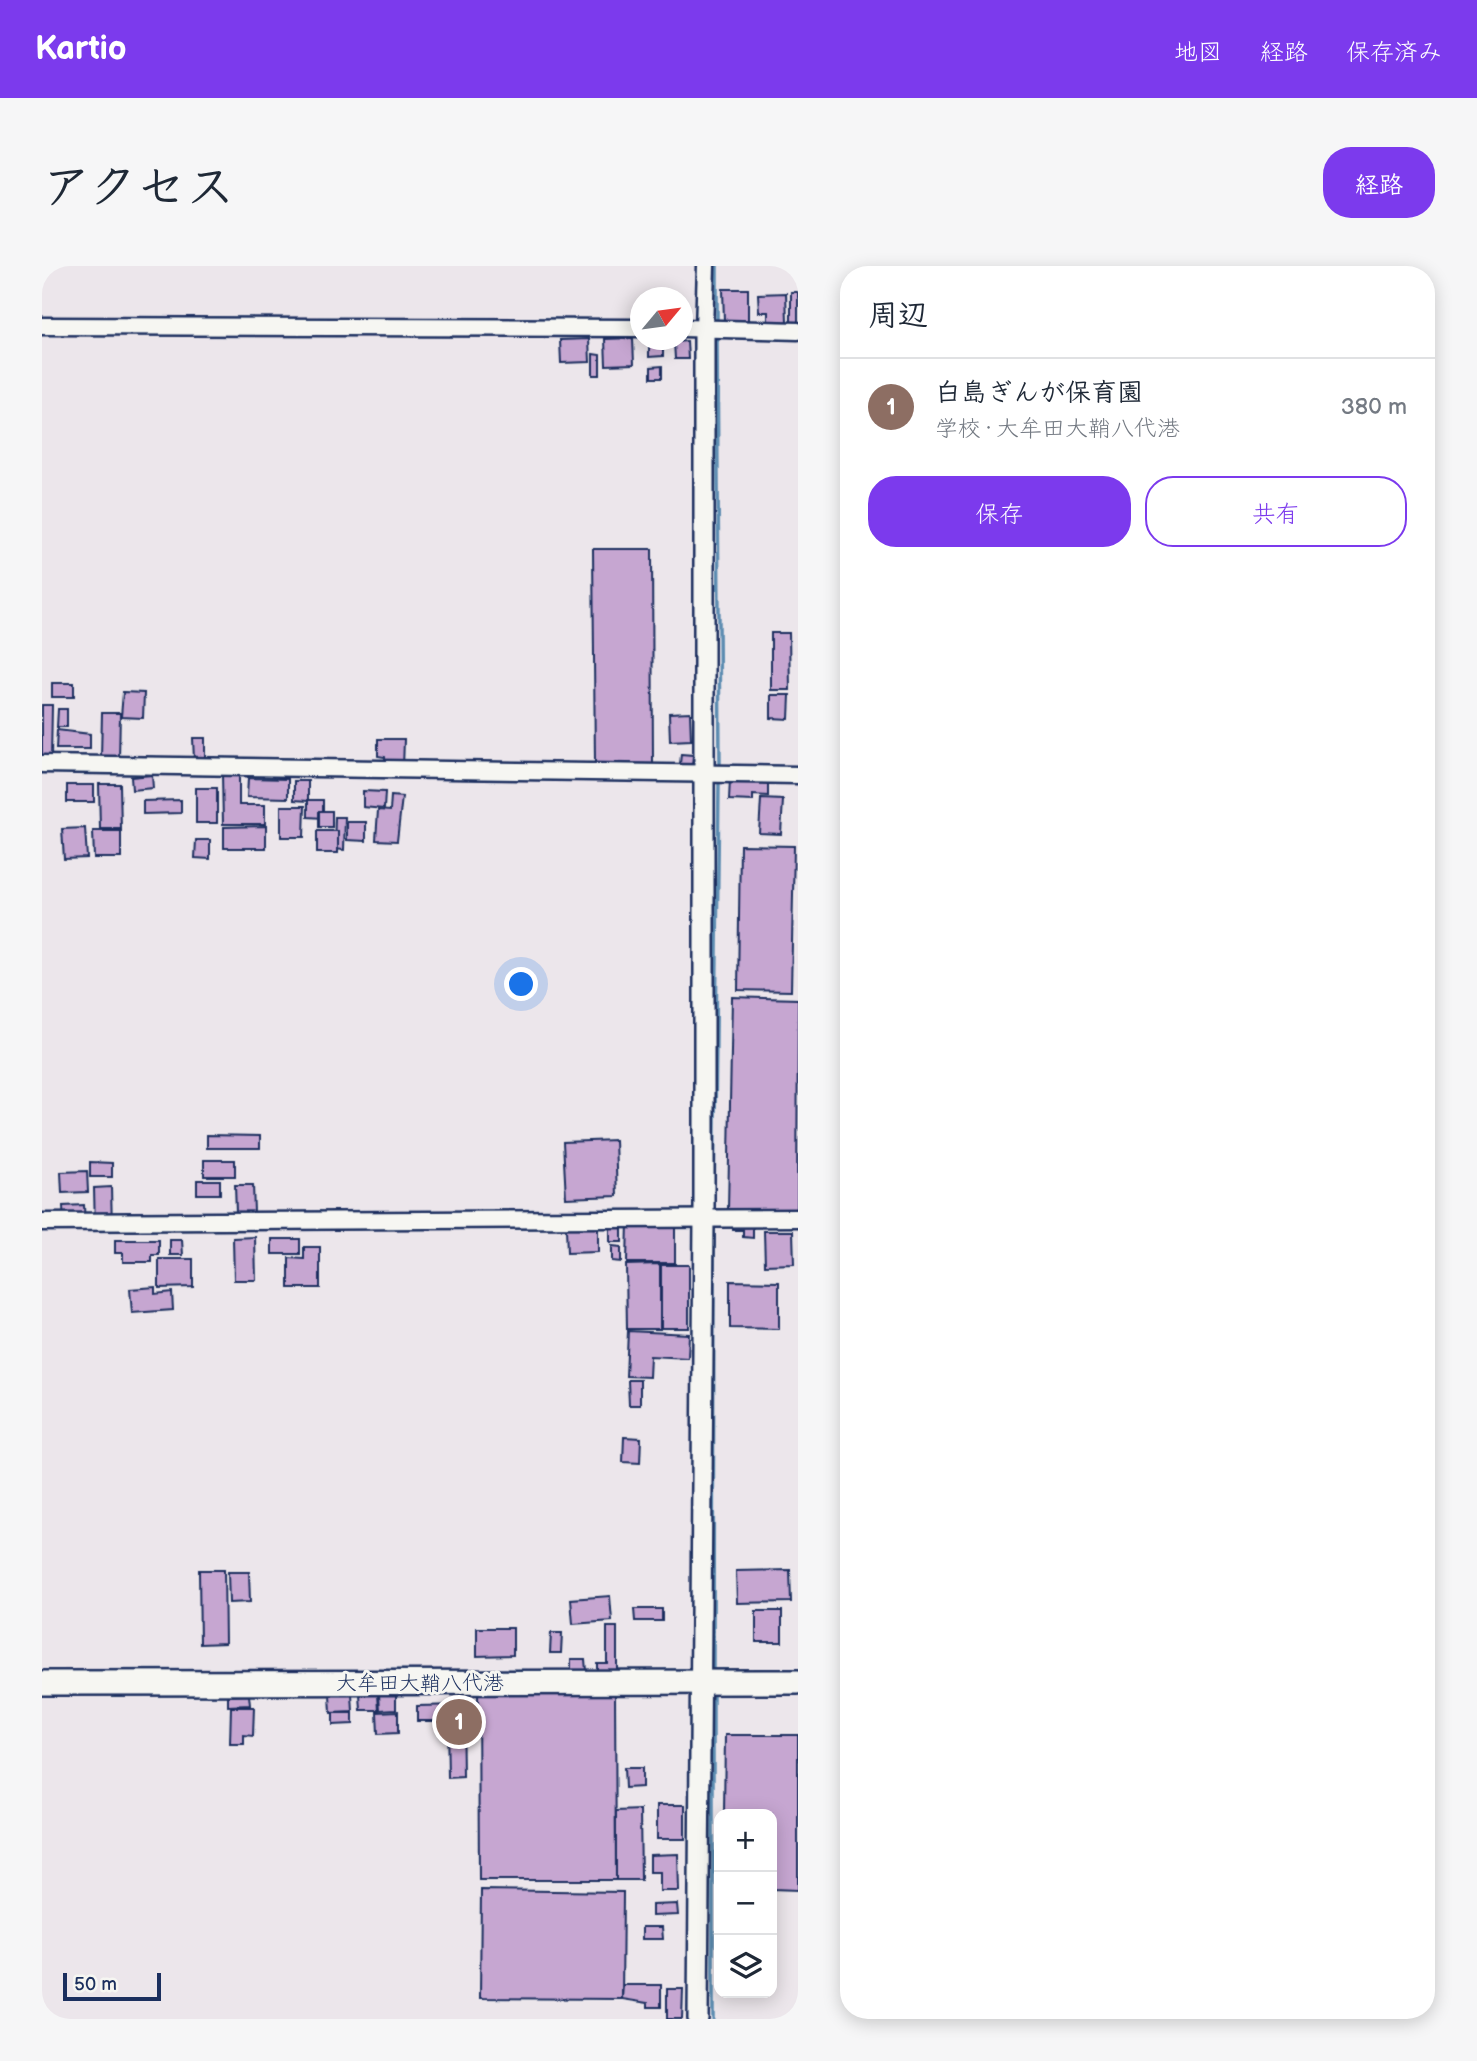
<!DOCTYPE html>
<html lang="ja">
<meta charset="utf-8">
<style>
body{margin:0;font-family:"Balsamiq Sans","Klee One",sans-serif;background:#f6f6f7;color:#1f2937}
.controls{position:absolute;right:21px;bottom:21px;display:grid;overflow:hidden;border-radius:14px;box-shadow:0 4px 18px #0003}
.controls button{width:63px;height:63px;display:grid;place-items:center;padding:0;border:0;border-bottom:2px solid #e0e1e3;background:#fff;color:#1f2937;font:35px sans-serif}
.compass{position:absolute;left:588px;top:21px;width:63px;height:63px;border-radius:50%;background:#fff;box-shadow:0 4px 18px #0003;rotate:61deg}
.scale{position:absolute;left:21px;bottom:18px;width:98px;box-sizing:border-box;padding-left:7px;border:4px solid #1b2f5e;border-top:0;font-size:19px;line-height:24px;white-space:nowrap;color:#1b2f5e;-webkit-text-stroke:5px #f6f6f2;paint-order:stroke}
.you{position:absolute;left:480px;top:719px;width:24px;height:24px;margin:-18px;border:5px solid #fff;border-radius:50%;background:#1a73e8;box-shadow:0 0 0 10px #1a73e833}
.badge{display:grid;place-items:center;width:46px;height:46px;border-radius:50%;background:#7c3aed;color:#fff;font-size:23px;font-weight:700}
.pin{position:absolute;translate:-50% -50%;border:4px solid #fff;box-shadow:0 2px 7px #0006}
.list{margin:0;padding:0;list-style:none}
h2{display:flex;justify-content:space-between;align-items:center;height:91px;margin:0;padding:0 28px;font-size:30px}
h2 small{font-size:23px;font-weight:400;color:#747a83}
.list li{display:grid;grid-template-columns:46px 1fr auto;gap:21px;align-items:center;box-sizing:border-box;height:98px;padding:0 28px;border-top:2px solid #e0e1e3}
.list b{display:block;font-size:26px;white-space:nowrap}
.list p{margin:0;font-size:23px;white-space:nowrap;color:#747a83}
.list em{font-size:23px;font-style:normal;color:#747a83}
.actions{display:flex;gap:14px;padding:21px 28px}
.actions a{flex:1;padding:16px 0;border:2px solid #7c3aed;border-radius:28px;text-align:center;font-size:24px;color:#7c3aed}
.actions .main{background:#7c3aed;color:#fff}
.icon{flex:none;width:38px;height:38px;fill:none;stroke:currentColor;stroke-width:2;stroke-linecap:round;stroke-linejoin:round}
.map{position:relative;flex:none;width:756px;height:1753px;overflow:hidden;border-radius:28px}
header{display:flex;align-items:center;gap:42px;box-sizing:border-box;height:98px;padding:0 35px;background:#7c3aed;color:#fff}
header strong{font-size:33px}
nav{display:flex;gap:38px;margin-inline-start:auto;font-size:24px}
.intro{display:flex;align-items:center;justify-content:space-between;box-sizing:border-box;height:168px;padding:0 42px}
h1{margin:0;font-size:49px}
.button{padding:18px 32px;border-radius:28px;background:#7c3aed;color:#fff;font-size:24px;font-weight:700}
main{display:flex;gap:42px;padding:0 42px}
aside{flex:1;background:#fff;border-radius:28px;box-shadow:0 4px 18px #0003}
.map>svg:first-child{display:block}
.lines{fill:none;stroke-linecap:round;stroke-linejoin:round}
.stream{stroke:#5c8cb1;stroke-width:3.5}
.building{fill:#c6a6d1;stroke:#1b2f5e;stroke-width:2}
.minor-casing{stroke:#1b2f5e;stroke-width:21}
.tertiary-casing{stroke:#1b2f5e;stroke-width:24}
.secondary-casing{stroke:#1b2f5e;stroke-width:28}
.minor{stroke:#f6f6f2;stroke-width:16}
.tertiary{stroke:#f6f6f2;stroke-width:19}
.secondary{stroke:#f6f6f2;stroke-width:23}
.labels{text-anchor:middle;stroke-width:6;stroke-linejoin:round;paint-order:stroke}
.street-label{font-size:21px;fill:#1b2f5e;stroke:#f6f6f2}
</style>
<header>
<strong>Kartio</strong>
<nav><a>地図</a><a>経路</a><a>保存済み</a></nav>
</header>
<div class="intro"><h1>アクセス</h1><a class="button">経路</a></div>
<main>
<div class="map">
<svg width="756" height="1753" viewBox="0 0 756 1753">
<rect width="100%" height="100%" fill="#ece6eb"/>
<filter id="ink" filterUnits="userSpaceOnUse"><feTurbulence type="fractalNoise" baseFrequency=".0143" numOctaves="2"/><feDisplacementMap in="SourceGraphic" scale="14" xChannelSelector="R" yChannelSelector="G"/><feConvolveMatrix kernelMatrix="1 2 1 2 8 2 1 2 1" color-interpolation-filters="sRGB"/></filter>
<g filter="url(#ink)">
<g class="lines">
<!-- stream -->
<g class="stream">
<polyline points="675,0 675,57"/>
<polyline points="675,69 678,497"/>
<polyline points="672,941 677,517"/>
<polyline points="671,1409 672,959"/>
<polyline points="671,1753 671,1423"/>
</g>
</g>
<!-- building -->
<g class="building">
<polygon points="681,23 706,23 706,55 682,55"/>
<rect x="749" y="26" width="7" height="32"/>
<polygon points="744,27 745,56 726,57 726,46 717,46 716,28"/>
<polygon points="591,72 592,98 564,99 563,73"/>
<polygon points="547,73 548,96 519,97 518,74"/>
<polygon points="645,75 646,93 633,93 632,76"/>
<polygon points="607,76 621,76 621,90 607,91"/>
<polygon points="551,88 558,89 558,109 551,109"/>
<polygon points="620,100 620,112 609,112 609,101"/>
<polygon points="551,283 610,283 611,498 553,498"/>
<polygon points="729,367 747,367 748,424 729,424"/>
<rect x="10" y="417" width="22" height="14"/>
<polygon points="81,426 102,427 101,452 79,451"/>
<polygon points="729,429 748,429 747,453 729,452"/>
<polygon points="0,439 10,439 9,493 0,493"/>
<polygon points="16,443 25,443 25,461 15,461"/>
<polygon points="648,446 649,474 628,475 627,447"/>
<polygon points="60,447 78,447 77,493 59,493"/>
<polygon points="15,464 48,468 48,483 14,483"/>
<polygon points="151,472 163,472 163,494 152,494"/>
<polygon points="336,473 362,473 361,502 343,502 343,491 336,490"/>
<polygon points="639,488 651,489 650,499 638,498"/>
<polygon points="180,507 197,507 197,539 223,539 223,558 181,558"/>
<polygon points="110,509 111,522 90,524 89,511"/>
<polygon points="206,512 246,513 246,532 205,531"/>
<polygon points="688,513 726,515 726,530 711,529 711,535 687,534"/>
<polygon points="252,515 266,515 266,535 252,534"/>
<polygon points="57,518 78,518 79,563 58,563"/>
<rect x="25" y="519" width="27" height="17"/>
<rect x="154" y="522" width="21" height="35"/>
<polygon points="321,525 343,526 342,543 321,541"/>
<polygon points="349,530 360,531 355,575 334,574 336,544 348,545"/>
<polygon points="719,533 741,534 739,568 717,567"/>
<polygon points="139,534 139,547 101,548 101,535"/>
<polygon points="266,534 281,534 281,552 266,551"/>
<polygon points="239,540 263,540 262,571 239,571"/>
<rect x="277" y="545" width="13" height="16"/>
<polygon points="293,551 303,551 302,584 292,583"/>
<polygon points="305,556 324,556 324,575 305,574"/>
<polygon points="224,560 224,582 182,582 182,561"/>
<polygon points="43,562 45,592 22,593 20,563"/>
<polygon points="51,565 79,565 79,592 52,592"/>
<rect x="275" y="565" width="21" height="22"/>
<polygon points="154,574 168,574 168,593 153,592"/>
<polygon points="698,579 752,580 749,725 696,724"/>
<polygon points="690,731 756,733 755,946 686,944"/>
<polygon points="165,869 218,870 218,882 165,882"/>
<polygon points="573,874 575,930 524,932 521,876"/>
<rect x="162" y="894" width="31" height="16"/>
<polygon points="48,896 70,897 70,911 48,911"/>
<polygon points="45,905 46,926 20,927 19,906"/>
<rect x="155" y="914" width="23" height="14"/>
<polygon points="193,919 211,919 212,946 194,946"/>
<polygon points="69,921 70,961 53,961 52,922"/>
<polygon points="42,939 43,960 22,961 21,940"/>
<polygon points="586,955 633,955 633,997 585,997"/>
<rect x="568" y="956" width="12" height="20"/>
<polygon points="691,957 711,958 711,972 701,971 701,964 691,964"/>
<polygon points="524,962 556,962 556,986 525,987"/>
<polygon points="722,965 751,965 752,998 723,999"/>
<polygon points="213,971 214,1014 192,1014 191,972"/>
<rect x="230" y="973" width="28" height="15"/>
<polygon points="73,974 117,974 117,989 110,989 110,996 81,996 81,987 73,987"/>
<polygon points="128,974 140,974 141,989 128,989"/>
<polygon points="570,980 579,981 579,996 570,995"/>
<polygon points="262,981 278,981 278,1022 247,1022 247,992 262,993"/>
<polygon points="117,993 151,993 151,1021 117,1022"/>
<polygon points="618,998 618,1063 585,1063 584,999"/>
<rect x="619" y="999" width="28" height="63"/>
<polygon points="688,1015 737,1016 737,1063 688,1062"/>
<polygon points="113,1021 113,1028 130,1026 131,1044 90,1047 88,1023"/>
<polygon points="586,1065 647,1068 646,1092 608,1090 607,1111 584,1110"/>
<polygon points="586,1114 598,1114 598,1139 587,1139"/>
<polygon points="582,1171 599,1172 598,1197 581,1196"/>
<polygon points="157,1304 182,1304 183,1377 158,1378"/>
<polygon points="748,1304 749,1336 695,1337 694,1305"/>
<polygon points="186,1306 207,1306 208,1336 187,1337"/>
<polygon points="568,1330 570,1355 531,1358 529,1333"/>
<polygon points="592,1343 620,1343 620,1355 593,1355"/>
<rect x="714" y="1345" width="26" height="31"/>
<polygon points="565,1361 575,1361 575,1408 555,1408 555,1397 565,1397"/>
<polygon points="435,1362 471,1362 471,1389 435,1390"/>
<polygon points="509,1367 520,1367 519,1387 508,1387"/>
<polygon points="529,1393 543,1393 544,1405 529,1406"/>
<polygon points="436,1425 573,1425 574,1614 437,1614"/>
<polygon points="310,1428 311,1446 289,1447 288,1429"/>
<polygon points="336,1428 337,1444 319,1444 318,1429"/>
<polygon points="337,1428 354,1428 354,1443 338,1444"/>
<polygon points="207,1429 208,1439 186,1440 186,1430"/>
<polygon points="420,1439 421,1511 406,1512 405,1455 375,1455 375,1440"/>
<polygon points="189,1441 212,1441 211,1470 202,1469 202,1478 188,1478"/>
<polygon points="356,1445 356,1467 336,1468 335,1446"/>
<polygon points="291,1447 311,1447 311,1458 291,1459"/>
<polygon points="683,1469 756,1469 756,1624 730,1623 730,1548 682,1548"/>
<polygon points="582,1502 600,1502 600,1521 583,1522"/>
<rect x="615" y="1539" width="28" height="34"/>
<polygon points="598,1544 599,1614 574,1614 574,1545"/>
<polygon points="636,1588 637,1625 618,1625 618,1606 608,1606 608,1589"/>
<polygon points="439,1624 581,1626 580,1733 438,1732"/>
<polygon points="635,1638 636,1649 610,1650 610,1639"/>
<polygon points="600,1661 620,1661 621,1673 600,1673"/>
<polygon points="581,1719 619,1719 619,1741 606,1741 606,1737 580,1733"/>
<polygon points="625,1723 641,1723 640,1753 625,1753"/>
</g>
<g class="lines">
<!-- minor casing -->
<g class="minor-casing">
<g id="minor">
<polyline points="0,60 598,62"/>
<polyline points="640,62 756,65"/>
<polyline points="662,63 664,0"/>
<polyline points="0,498 756,509"/>
<polyline points="0,956 756,952"/>
</g>
</g>
<!-- tertiary casing -->
<g class="tertiary-casing">
<polyline id="tertiary" points="656,1753 662,951 662,63"/>
</g>
<!-- secondary casing -->
<g class="secondary-casing">
<polyline id="secondary" points="0,1417 756,1416"/>
</g>
<!-- minor -->
<use href="#minor" class="minor"/>
<!-- tertiary -->
<use href="#tertiary" class="tertiary"/>
<!-- secondary -->
<use href="#secondary" class="secondary"/>
</g>
</g>
<g class="labels">
<!-- street labels -->
<g class="street-label">
<text x="378" y="1424">大牟田大鞘八代港</text>
</g>
</g>
</svg>
<div class="controls">
<button>+</button>
<button>−</button>
<button><svg class="icon" aria-label="layers" viewBox="0 0 24 24"><path d="M12 4l9 5-9 5-9-5zM3 14l9 5 9-5"/></svg></button>
</div>
<svg class="compass" viewBox="-18 -18 36 36"><path d="M0-13l5 13h-10z" fill="#e53935"/><path d="M0 13l5-13h-10z" fill="#747a83"/></svg>
<div class="scale">50 m</div>
<div class="you"></div>
<div class="pin badge" style="left:417px;top:1456px;background:#8d6e63">1</div>
</div>
<aside>
<h2>周辺<small></small></h2>
<ul class="list">
<li><span class="badge" style="background:#8d6e63">1</span><div><b>白島ぎんが保育園</b><p>学校 · 大牟田大鞘八代港</p></div><em>380 m</em></li>
</ul>
<div class="actions"><a class="main">保存</a><a>共有</a></div>
</aside>
</main>
